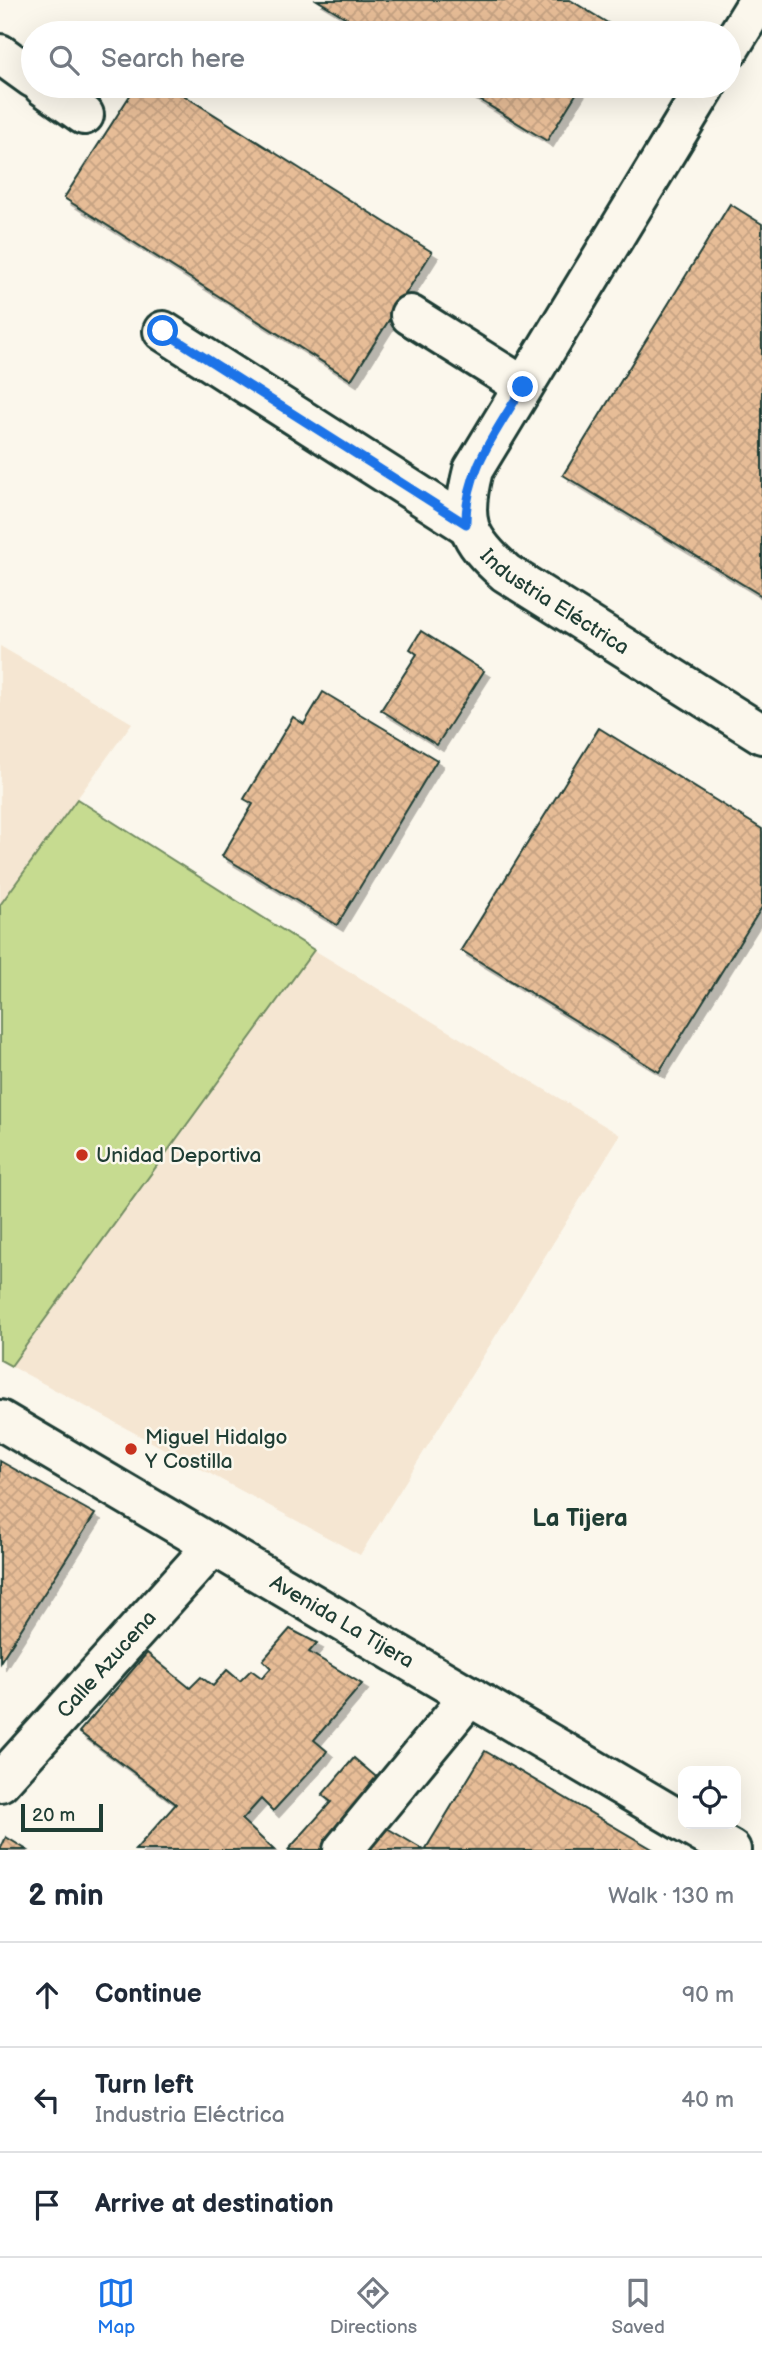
<!DOCTYPE html>
<meta charset="utf-8">
<style>
body{margin:0;font-family:"Balsamiq Sans",sans-serif;background:#f6f6f7;color:#1f2937}
.controls{position:absolute;right:21px;bottom:21px;display:grid;overflow:hidden;border-radius:14px;box-shadow:0 7px 28px #0002}
.controls button{width:63px;height:63px;display:grid;place-items:center;padding:0;border:0;border-bottom:2px solid #e0e1e3;background:#fff;color:#1f2937;font:35px sans-serif}
.scale{position:absolute;left:21px;bottom:18px;width:82px;box-sizing:border-box;padding-left:7px;border:4px solid #1f3d34;border-top:0;font-size:19px;line-height:24px;white-space:nowrap;color:#1f3d34;-webkit-text-stroke:5px #fbf7ec;paint-order:stroke}
.stop{position:absolute;width:21px;height:21px;margin:-16px;border:5px solid #1a73e8;border-radius:50%;background:#fff}
.stop.end{background:#1a73e8;border-color:#fff;box-shadow:0 2px 7px #0008}
.list{margin:0;padding:0;list-style:none}
h2{display:flex;justify-content:space-between;align-items:center;height:91px;margin:0;padding:0 28px;font-size:30px}
h2 small{font-size:23px;font-weight:400;color:#747a83}
.list li{display:grid;grid-template-columns:46px 1fr auto;gap:21px;align-items:center;box-sizing:border-box;height:105px;padding:0 28px;border-top:2px solid #e0e1e3}
.list b{display:block;font-size:26px;white-space:nowrap}
.list p{margin:0;font-size:23px;white-space:nowrap;color:#747a83}
.list em{font-size:23px;font-style:normal;color:#747a83}
.icon{flex:none;width:38px;height:38px;fill:none;stroke:currentColor;stroke-width:2;stroke-linecap:round;stroke-linejoin:round}
.map{position:relative;flex:none;width:762px;height:1850px;overflow:hidden}
.search{position:absolute;background:#fff;box-shadow:0 7px 28px #0002;left:21px;right:21px;top:21px;height:77px;display:flex;align-items:center;gap:18px;box-sizing:border-box;padding:0 24px;border-radius:38px;color:#747a83;font-size:26px}
.sheet{height:406px;background:#fff}
nav{display:flex;justify-content:space-around;align-items:center;box-sizing:border-box;height:98px;border-top:2px solid #e0e1e3;background:#fff;font-size:19px;color:#747a83}
nav a{display:grid;justify-items:center;gap:4px}
nav .on{color:#1a73e8}
.map>svg:first-child{display:block}
.built{fill:#f5e6d2}
.pitch{fill:#c6db90;stroke:#728c62;stroke-width:2}
.building{fill:url(#building-cross-hatch);stroke:#1f3d34;stroke-width:2;filter:url(#shadow)}
.lines{fill:none;stroke-linecap:round;stroke-linejoin:round}
.minor-casing{stroke:#1f3d34;stroke-width:44}
.major-casing{stroke:#1f3d34;stroke-width:44}
.minor{stroke:#fbf7ec;stroke-width:38}
.major{stroke:#fbf7ec;stroke-width:38}
.route{stroke:#1a73e8;stroke-width:9}
.poi-dot{fill:#c8321e;stroke:#fbf7ec;stroke-width:2.5}
.labels{text-anchor:middle;stroke-width:5;stroke-linejoin:round;paint-order:stroke}
.street-label{font-size:21px;fill:#1f3d34;stroke:#fbf7ec}
.poi-label{font-size:21px;fill:#1f3d34;stroke:#fbf7ec;text-anchor:start}
.quarter-label{font-size:24px;font-weight:bold;fill:#1f3d34;stroke:#fbf7ec}
</style>
<div class="map">
<svg width="762" height="1850" viewBox="0 0 762 1850">
<defs>
<pattern id="building-cross-hatch" width="8" height="8" patternUnits="userSpaceOnUse" patternTransform="scale(1.75)"><rect width="8" height="8" fill="#e7bd97"/><path d="M0 0l8 8M0 8l8-8" fill="none" stroke="#c6a383"/></pattern>
<filter id="shadow"><feDropShadow dx="6" dy="6" stdDeviation="0" flood-color="#0004"/></filter>
</defs>
<rect width="100%" height="100%" fill="#fbf7ec"/>
<filter id="ink" filterUnits="userSpaceOnUse"><feTurbulence type="fractalNoise" baseFrequency=".0143" numOctaves="2"/><feDisplacementMap in="SourceGraphic" scale="14" xChannelSelector="R" yChannelSelector="G"/><feConvolveMatrix kernelMatrix="1 2 1 2 8 2 1 2 1" color-interpolation-filters="sRGB"/></filter>
<g filter="url(#ink)">
<!-- built -->
<g class="built">
<polygon points="0,646 132,723 0,905"/>
<polygon points="314,950 620,1135 360,1555 11,1366"/>
</g>
<!-- pitch -->
<polygon class="pitch" points="77,799 314,950 11,1366 0,1360 0,905"/>
<!-- building -->
<g class="building">
<polygon points="317,0 570,0 616,28 613,33 371,33"/>
<polygon points="136,86 169,86 432,252 351,380 64,198"/>
<polygon points="457,86 581,86 547,141"/>
<polygon points="730,204 762,224 762,596 563,475"/>
<polygon points="421,631 484,671 437,745 381,710 417,654 410,649"/>
<polygon points="323,692 437,760 337,925 222,856 253,804 244,799 293,717 304,724"/>
<polygon points="599,728 762,829 762,907 659,1072 461,950"/>
<polygon points="0,1461 95,1514 0,1662"/>
<polygon points="290,1629 317,1643 309,1652 362,1684 314,1740 327,1751 322,1758 273,1811 261,1799 242,1820 274,1850 135,1850 176,1804 79,1732 147,1653 190,1688 201,1677 213,1686 227,1670 240,1681 251,1670 262,1678 271,1668 263,1660"/>
<polygon points="485,1751 654,1850 425,1850"/>
<polygon points="354,1758 381,1781 320,1850 288,1850 331,1802 322,1795"/>
<polygon points="387,1828 424,1850 367,1850"/>
<polygon points="6,1837 27,1850 0,1850"/>
</g>
<g class="lines">
<!-- minor casing -->
<g class="minor-casing">
<g id="minor">
<polyline points="729,49 759,0"/>
<polyline points="0,54 33,78"/>
<polyline points="43,86 84,115"/>
<path id="s1" d="M706 86 473 470C460 521 466 538 506 573L762 734"/>
<polyline points="410,315 523,386"/>
<polyline points="163,331 465,524"/>
<path id="s2" d="M0 1782 213 1546"/>
<polyline points="343,1850 470,1696"/>
</g>
</g>
<!-- major casing -->
<g class="major-casing">
<g id="major">
<path id="s3" d="M0 1420 683 1822"/>
<polyline points="686,1824 731,1850"/>
</g>
</g>
<!-- minor -->
<use href="#minor" class="minor"/>
<!-- major -->
<use href="#major" class="major"/>
</g>
</g>
<g class="lines" filter="url(#ink)">
<!-- route -->
<path class="route" d="M163 331 466 524C465 470 497 431 523 387"/>
</g>
<!-- markers -->
<g class="poi-dot">
<circle cx="82" cy="1155" r="7"/>
<circle cx="131" cy="1449" r="7"/>
</g>
<g class="labels">
<!-- street labels -->
<g class="street-label">
<text dy="7" stroke="none"><textPath href="#s1" startOffset="623">Industria Eléctrica</textPath></text>
<text dy="7" stroke="none"><textPath href="#s3" startOffset="397">Avenida La Tijera</textPath></text>
<text dy="7" stroke="none"><textPath href="#s2" startOffset="159">Calle Azucena</textPath></text>
</g>
<!-- poi labels -->
<g class="poi-label">
<text x="96" y="1162">Unidad Deportiva</text>
<text x="145" y="1444">Miguel Hidalgo<tspan x="145" dy="24">Y Costilla</tspan></text>
</g>
<!-- quarter labels -->
<g class="quarter-label">
<text x="580" y="1526">La Tijera</text>
</g>
</g>
</svg>
<div class="controls">
<button><svg class="icon" aria-label="locate" viewBox="0 0 24 24"><circle cx="12" cy="12" r="6"/><path d="M12 2v4M12 18v4M2 12h4M18 12h4"/></svg></button>
</div>
<div class="scale">20 m</div>
<div class="stop" style="left:163px;top:331px"></div>
<div class="stop end" style="left:523px;top:387px"></div>
<div class="search"><svg class="icon" aria-label="search" viewBox="0 0 24 24"><circle cx="10" cy="10" r="6"/><path d="M15 15l6 6"/></svg>Search here</div>
</div>
<section class="sheet">
<h2>2 min<small>Walk · 130 m</small></h2>
<ul class="list">
<li><svg class="icon" aria-label="ahead" viewBox="0 0 24 24"><path d="M12 20V5M6 11l6-6 6 6"/></svg><div><b>Continue</b></div><em>90 m</em></li>
<li><svg class="icon" aria-label="left" viewBox="0 0 24 24"><path d="M17 20v-9H6M10 6l-5 5 5 5"/></svg><div><b>Turn left</b><p>Industria Eléctrica</p></div><em>40 m</em></li>
<li><svg class="icon" aria-label="arrive" viewBox="0 0 24 24"><path d="M6 21V4h12l-3 4 3 4H6"/></svg><div><b>Arrive at destination</b></div></li>
</ul>
</section>
<nav>
<a class="on"><svg class="icon" aria-label="map" viewBox="0 0 24 24"><path d="M3 6l6-2 6 2 6-2v14l-6 2-6-2-6 2zM9 4v14M15 6v14"/></svg>Map</a>
<a><svg class="icon" aria-label="directions" viewBox="0 0 24 24"><path d="M12 3l9 9-9 9-9-9zM9 14v-3h6M13 9l2 2-2 2"/></svg>Directions</a>
<a><svg class="icon" aria-label="saved" viewBox="0 0 24 24"><path d="M7 4h10v16l-5-4-5 4z"/></svg>Saved</a>
</nav>
